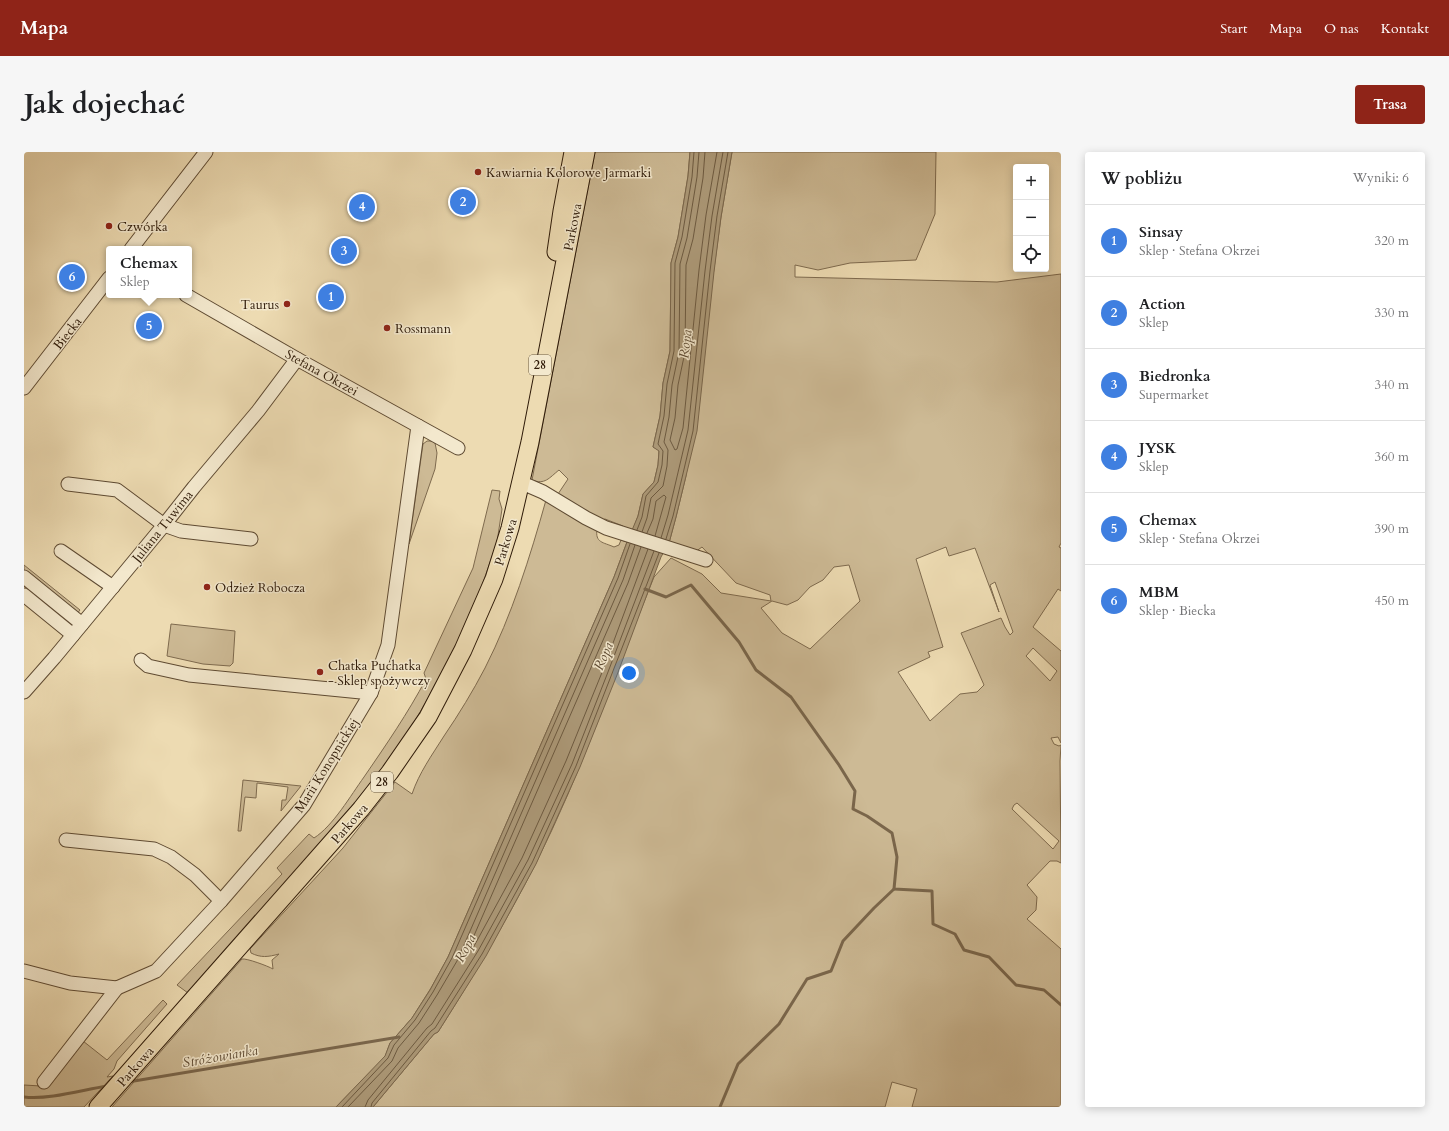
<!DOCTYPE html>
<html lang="pl">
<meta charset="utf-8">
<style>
body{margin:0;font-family:Cardo,serif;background:#f6f6f6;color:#202124}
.controls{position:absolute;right:12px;top:12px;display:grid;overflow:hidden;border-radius:4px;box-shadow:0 2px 10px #0003}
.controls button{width:36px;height:36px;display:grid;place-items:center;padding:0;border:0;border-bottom:1px solid #e0e0e0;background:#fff;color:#202124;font:20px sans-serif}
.you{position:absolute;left:605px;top:521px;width:14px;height:14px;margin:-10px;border:3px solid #fff;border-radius:50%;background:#1a73e8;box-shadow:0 0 0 6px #1a73e833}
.badge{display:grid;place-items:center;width:26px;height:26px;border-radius:50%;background:#8f2418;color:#fff;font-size:13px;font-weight:700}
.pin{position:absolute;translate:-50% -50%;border:2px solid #fff;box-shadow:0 1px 4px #0006}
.popup{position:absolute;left:82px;top:94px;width:86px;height:52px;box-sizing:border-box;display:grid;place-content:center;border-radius:4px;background:#fff;filter:drop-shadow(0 1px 3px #0005);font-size:13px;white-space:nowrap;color:#757577}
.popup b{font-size:15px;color:#202124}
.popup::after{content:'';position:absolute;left:50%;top:100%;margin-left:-8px;border:8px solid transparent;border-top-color:#fff}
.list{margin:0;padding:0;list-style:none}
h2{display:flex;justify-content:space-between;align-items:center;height:52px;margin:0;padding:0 16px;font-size:17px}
h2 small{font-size:13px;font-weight:400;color:#757577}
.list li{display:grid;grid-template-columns:26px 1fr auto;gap:12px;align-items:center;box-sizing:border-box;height:72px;padding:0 16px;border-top:1px solid #e0e0e0}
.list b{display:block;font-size:15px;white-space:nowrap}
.list p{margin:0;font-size:13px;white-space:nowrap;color:#757577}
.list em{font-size:13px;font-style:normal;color:#757577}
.icon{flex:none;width:22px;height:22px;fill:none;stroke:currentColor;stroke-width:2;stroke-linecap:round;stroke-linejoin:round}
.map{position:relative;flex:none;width:1037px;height:955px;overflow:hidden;border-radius:4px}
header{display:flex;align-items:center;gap:24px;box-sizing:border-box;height:56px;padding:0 20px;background:#8f2418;color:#fff}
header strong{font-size:19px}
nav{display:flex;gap:22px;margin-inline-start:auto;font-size:14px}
.intro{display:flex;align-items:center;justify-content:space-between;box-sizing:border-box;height:96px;padding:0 24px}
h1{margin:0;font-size:28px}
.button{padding:10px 18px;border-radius:4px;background:#8f2418;color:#fff;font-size:14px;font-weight:700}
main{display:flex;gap:24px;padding:0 24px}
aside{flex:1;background:#fff;border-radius:4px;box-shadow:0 2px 10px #0003}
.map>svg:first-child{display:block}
.green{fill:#cdba95;stroke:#7e6a4e;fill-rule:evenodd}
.water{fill:#ac9978;stroke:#7a664b}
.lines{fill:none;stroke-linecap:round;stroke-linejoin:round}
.shore{stroke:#6d5a40;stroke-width:1}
.stream{stroke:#7a664b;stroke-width:3}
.minor-casing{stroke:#5e4a32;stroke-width:15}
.major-casing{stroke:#2e1a08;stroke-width:19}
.minor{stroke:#f3e8cd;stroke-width:13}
.major{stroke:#eddbb2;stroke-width:17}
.poi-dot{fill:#8f2418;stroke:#f3e8cd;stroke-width:1.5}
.labels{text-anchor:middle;stroke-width:3;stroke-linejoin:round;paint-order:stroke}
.shield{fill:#f3e8cd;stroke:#695843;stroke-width:1}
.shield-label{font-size:12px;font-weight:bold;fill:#2e1a08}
.poi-label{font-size:13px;fill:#2e1a08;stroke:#f3e8cd;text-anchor:start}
.street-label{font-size:13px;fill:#2e1a08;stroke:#f3e8cd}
.water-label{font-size:14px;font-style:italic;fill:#604d35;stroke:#f3e8cd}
</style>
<header>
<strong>Mapa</strong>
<nav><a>Start</a><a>Mapa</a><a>O nas</a><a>Kontakt</a></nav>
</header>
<div class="intro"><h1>Jak dojechać</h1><a class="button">Trasa</a></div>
<main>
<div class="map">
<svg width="1037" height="955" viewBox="0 0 1037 955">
<rect width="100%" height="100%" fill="#eddbb2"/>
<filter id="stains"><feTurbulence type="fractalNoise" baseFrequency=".005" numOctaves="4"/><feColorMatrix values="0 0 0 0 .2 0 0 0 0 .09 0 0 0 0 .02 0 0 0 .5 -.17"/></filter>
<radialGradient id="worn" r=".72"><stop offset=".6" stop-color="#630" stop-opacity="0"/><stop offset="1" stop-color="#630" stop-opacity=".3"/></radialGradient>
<!-- green -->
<g class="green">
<path d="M571 0H666L664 24 654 85 647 111 646 199 639 231 636 264 629 295 635 298 634 313 630 330 619 342 614 364 608 380 600 377 599 374 581 367 576 369 534 342 544 327 535 318C525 326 521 333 508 328Z"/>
<path d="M708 0H912L911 62 892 108 826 111 794 118 771 113V125L973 130 1037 122V391L1035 395 1037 396V439L1034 437 1009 475 1037 499V591L1034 585 1027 586 1030 592 1035 594 1037 593 1036 609 1037 711 1033 709H1026L1003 733 1013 745 1012 758 1003 767 1037 797V955H888L893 937 868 930 861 955H349L410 882 414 880C449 825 482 770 511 713 558 620 591 521 630 425L647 406 678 422 697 441 747 449 746 443 712 431 678 395 671 400 645 391 652 365 662 324 697 65ZM922 395 925 404 951 396 975 460 966 433 971 430 989 480 986 483 981 475 977 466 937 481 960 533 953 540 936 542 906 569 874 520 906 505 904 500 919 495 892 407ZM825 413 836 449 786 497 758 481 737 456 748 449 763 453 774 448 786 435 799 428 810 415ZM1009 496 1033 519 1026 529 1002 504ZM993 651 1035 689 1029 697 988 657 990 653Z"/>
<polygon points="403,289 408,289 411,291 413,301 411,317 385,392 398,299 399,292"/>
<path d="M468 338 476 339 475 347 478 357 473 390 454 445 421 517 385 579 352 626 332 650 164 841 153 833 258 722 253 716 285 682 290 686C309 674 327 643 340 625 362 593 384 561 402 527L400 521 449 416Z"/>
<path d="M522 348 573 377C571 391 579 390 590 395L595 393 597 388 603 390 590 425 424 805 407 836 388 866 366 891 361 905 312 955H88L218 807C222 806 244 814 249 817L248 808 255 802C244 805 237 806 227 801L226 797 319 696 371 630 388 642C395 621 408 603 420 584 435 562 449 539 461 516 488 463 506 405 522 348Z"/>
<polygon points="0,413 56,458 52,463 0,420"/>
<polygon points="147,472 211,479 209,511 206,514 179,512 143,504"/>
<polygon points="219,628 277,634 257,659 258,648 262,648 264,635 233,631 232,646 221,645 217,679 214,679"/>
<polygon points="139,848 143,852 93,909 90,917 83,925 89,924 60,955 0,955 0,933 17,934 26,933 26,931 59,889 83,908"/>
</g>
<!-- water -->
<polygon class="water" points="666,0 708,0 697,65 690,120 673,279 652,365 645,391 637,405 593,523 556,615 512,712 462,804 414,880 410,882 349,955 312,955 361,904 366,891 388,866 406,838 424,805 590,425 603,390 614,364 619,342 630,330 634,313 635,299 629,295 636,264 639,231 646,199 647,111 654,85 664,24"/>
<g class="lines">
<!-- shore -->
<g class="shore">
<polyline points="681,0 679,26 669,87 662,113 661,200 654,233 651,266 646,288 651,298 653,297 659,276 675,118 682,63 693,0"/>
<polyline points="613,378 618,365 622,344 634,330 638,313 639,299 634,292 640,264 643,232 650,199 651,111 658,85 668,25 670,0"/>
<polyline points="618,380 623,366 627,346 639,334 643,314 644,298 640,290 645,265 648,233 655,200 656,112 663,86 673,25 675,0"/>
<polyline points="623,381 629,367 632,349 640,343 642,345 631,384"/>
<polyline points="637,386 644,363 664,278 681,119 688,64 699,0"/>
<polyline points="642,387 649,364 669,279 686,119 693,64 704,0"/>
<polyline points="617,395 604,431 445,795 446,797 449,796 498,706 542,609 579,518 624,397"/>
<polyline points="318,955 364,906 370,893 391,868 409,840 428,806 594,426 606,392"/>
<polyline points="324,955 368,909 374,896 395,871 413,843 433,809 599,428 611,393"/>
<polyline points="341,955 344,948 403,876 408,872 454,799 504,708 548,612 584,520 630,399"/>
<polyline points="347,955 348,951 407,879 411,876 458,802 508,711 552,614 635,401"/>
</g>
<!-- stream -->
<g class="stream">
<polyline points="621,437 642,445 667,433 715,490 732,518 767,545 815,613 831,639 829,657 843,664 868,681 873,705 870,737 908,739 909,772 931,782 940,798 965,805 992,833 1020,838 1037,853"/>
<polyline points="104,930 375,885"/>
<path d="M0 945C25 948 58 938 83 934"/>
<polyline points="696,955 714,912 755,872 783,827 807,819 819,789 850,756 870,737"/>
</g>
<!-- minor casing -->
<g class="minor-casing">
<g id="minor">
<polyline points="107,97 182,0"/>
<polyline points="162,143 273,207 434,296"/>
<polyline points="0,236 85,126"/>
<polyline points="496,330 519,340 562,366 582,376 682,408"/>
<polyline points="44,332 93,338 140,373 157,379 227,387"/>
<polyline points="37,399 89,435"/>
<polyline points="0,425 58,472"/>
<polyline points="0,443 49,483"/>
<polyline points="117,508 124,514 165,523 347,541"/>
<polyline points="0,540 30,506 140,373 170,335 234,259 273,207"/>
<polyline points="42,688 130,697 147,705 171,723 197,749"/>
<polyline points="0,819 46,831 93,836 132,819 197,749 280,653 347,541 364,493 394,274"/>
<polyline points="20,930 93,836"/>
</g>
</g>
<!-- major casing -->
<g class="major-casing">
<g id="major">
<polyline points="532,100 538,59 549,0"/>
<polyline points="74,955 337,657 366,620 404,565 439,498 470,427 486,376 506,290 562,0"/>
</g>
</g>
<!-- minor -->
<use href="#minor" class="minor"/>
<!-- major -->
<use href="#major" class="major"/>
</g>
<!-- markers -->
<g class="poi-dot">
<circle cx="454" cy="20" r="4"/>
<circle cx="85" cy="74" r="4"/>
<circle cx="263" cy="152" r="4"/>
<circle cx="363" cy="176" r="4"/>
<circle cx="183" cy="435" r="4"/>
<circle cx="296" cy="520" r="4"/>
</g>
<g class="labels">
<!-- shield labels -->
<g class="shield">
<rect x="505" y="203" width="22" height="20" rx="3"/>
<rect x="347" y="620" width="22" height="20" rx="3"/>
</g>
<g class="shield-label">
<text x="516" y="217">28</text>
<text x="358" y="634">28</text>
</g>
<!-- poi labels -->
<g class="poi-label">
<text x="462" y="25">Kawiarnia Kolorowe Jarmarki</text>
<text x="93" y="79">Czwórka</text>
<text x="255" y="157" text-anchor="end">Taurus</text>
<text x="371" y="181">Rossmann</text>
<text x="191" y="440">Odzież Robocza</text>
<text x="304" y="518">Chatka Puchatka<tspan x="304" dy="15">- Sklep spożywczy</tspan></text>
</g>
<!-- street labels -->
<g class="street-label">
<text transform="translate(548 75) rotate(-79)" y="5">Parkowa</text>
<text transform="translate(43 181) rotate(-52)" y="5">Biecka</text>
<text transform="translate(298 220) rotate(29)" y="5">Stefana Okrzei</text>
<text transform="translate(138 374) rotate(-51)" y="5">Juliana Tuwima</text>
<text transform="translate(481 390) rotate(-73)" y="5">Parkowa</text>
<text transform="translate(302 613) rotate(-58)" y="5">Marii Konopnickiej</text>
<text transform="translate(325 671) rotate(-49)" y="5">Parkowa</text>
<text transform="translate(111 914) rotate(-49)" y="5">Parkowa</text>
</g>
<!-- water labels -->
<g class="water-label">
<text transform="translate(661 192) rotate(-83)" y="5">Ropa</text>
<text transform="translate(579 504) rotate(-67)" y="5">Ropa</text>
<text transform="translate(441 796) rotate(-62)" y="5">Ropa</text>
<text transform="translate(196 904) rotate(-10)" y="5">Stróżowianka</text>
</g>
</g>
<rect width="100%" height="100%" filter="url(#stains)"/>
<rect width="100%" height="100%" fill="url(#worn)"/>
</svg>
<div class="controls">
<button>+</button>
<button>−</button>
<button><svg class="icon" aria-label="locate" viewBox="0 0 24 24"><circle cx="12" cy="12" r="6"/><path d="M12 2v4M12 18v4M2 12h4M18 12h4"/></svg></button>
</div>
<div class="you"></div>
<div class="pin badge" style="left:307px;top:145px;background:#3f7fe0">1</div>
<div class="pin badge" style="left:439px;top:50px;background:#3f7fe0">2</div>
<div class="pin badge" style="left:320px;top:99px;background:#3f7fe0">3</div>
<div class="pin badge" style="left:338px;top:55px;background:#3f7fe0">4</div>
<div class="pin badge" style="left:125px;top:174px;background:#3f7fe0">5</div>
<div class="popup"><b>Chemax</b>Sklep</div>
<div class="pin badge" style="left:48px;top:125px;background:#3f7fe0">6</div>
</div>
<aside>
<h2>W pobliżu<small>Wyniki: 6</small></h2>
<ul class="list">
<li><span class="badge" style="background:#3f7fe0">1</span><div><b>Sinsay</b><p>Sklep · Stefana Okrzei</p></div><em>320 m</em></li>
<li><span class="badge" style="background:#3f7fe0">2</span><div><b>Action</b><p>Sklep</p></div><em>330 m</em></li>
<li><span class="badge" style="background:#3f7fe0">3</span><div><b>Biedronka</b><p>Supermarket</p></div><em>340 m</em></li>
<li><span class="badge" style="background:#3f7fe0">4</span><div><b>JYSK</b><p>Sklep</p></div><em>360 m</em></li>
<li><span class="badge" style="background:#3f7fe0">5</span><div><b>Chemax</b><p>Sklep · Stefana Okrzei</p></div><em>390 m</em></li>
<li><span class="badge" style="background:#3f7fe0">6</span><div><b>MBM</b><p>Sklep · Biecka</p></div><em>450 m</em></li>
</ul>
</aside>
</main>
